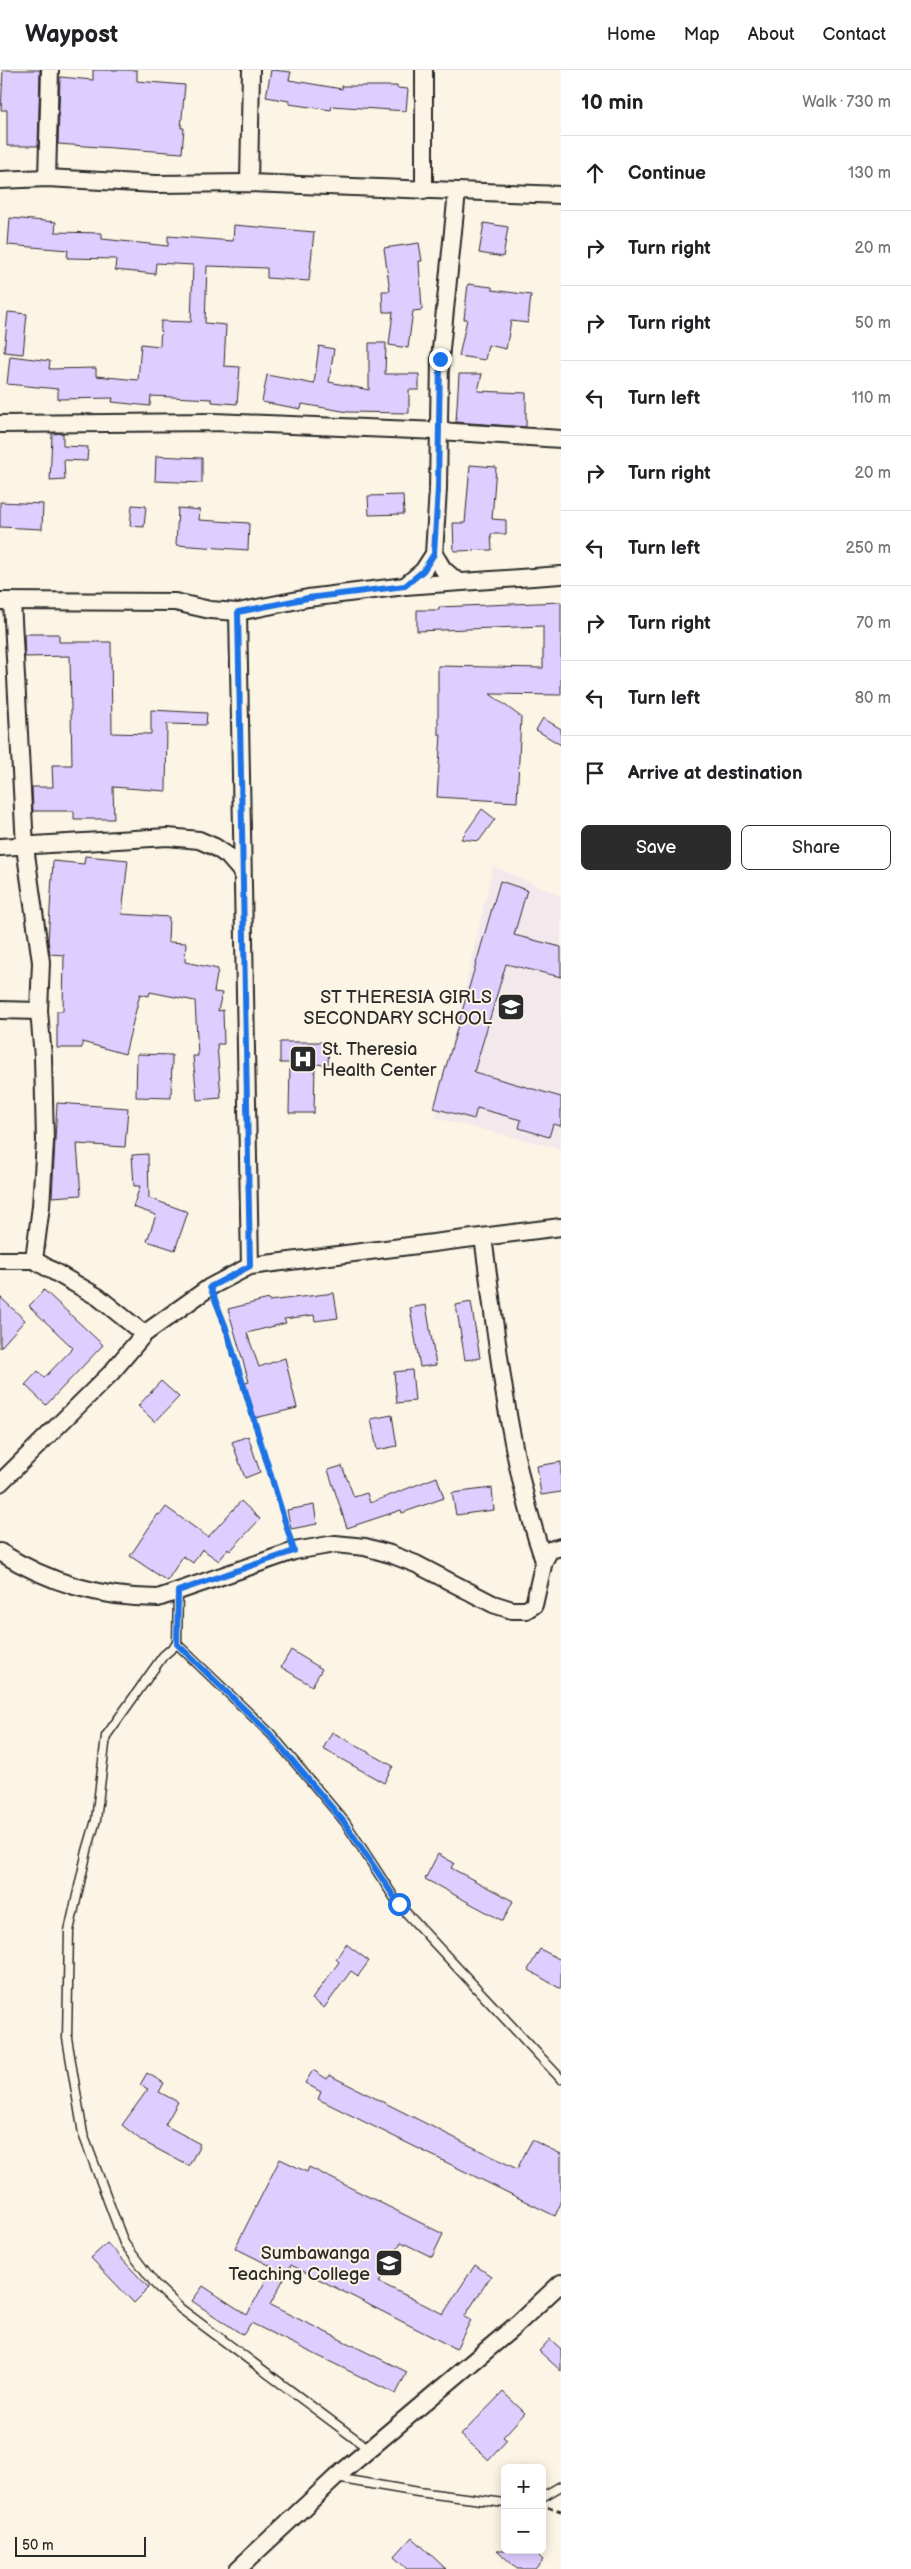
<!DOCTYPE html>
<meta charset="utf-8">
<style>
body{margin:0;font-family:"Balsamiq Sans",sans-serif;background:#f2f2f2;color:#202124}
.controls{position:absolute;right:15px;bottom:15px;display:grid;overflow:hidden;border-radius:8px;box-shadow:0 2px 12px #0003}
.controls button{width:45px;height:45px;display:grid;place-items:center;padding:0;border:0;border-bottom:1px solid #e0e0e0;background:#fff;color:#202124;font:25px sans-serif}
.scale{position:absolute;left:15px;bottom:12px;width:131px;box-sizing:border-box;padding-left:5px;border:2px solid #2b2b2b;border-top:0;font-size:14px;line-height:18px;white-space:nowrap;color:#2b2b2b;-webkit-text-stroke:4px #fcf5e5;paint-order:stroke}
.stop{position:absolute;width:15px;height:15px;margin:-11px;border:4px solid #1a73e8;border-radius:50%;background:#fff}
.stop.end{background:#1a73e8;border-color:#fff;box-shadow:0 1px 5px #0008}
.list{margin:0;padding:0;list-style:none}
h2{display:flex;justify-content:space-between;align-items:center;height:65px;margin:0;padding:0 20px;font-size:21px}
h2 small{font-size:16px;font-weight:400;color:#757577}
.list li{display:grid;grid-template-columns:32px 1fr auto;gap:15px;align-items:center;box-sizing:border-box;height:75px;padding:0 20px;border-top:1px solid #e0e0e0}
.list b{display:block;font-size:19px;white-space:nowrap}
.list em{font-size:16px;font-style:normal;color:#757577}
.actions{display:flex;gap:10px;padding:15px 20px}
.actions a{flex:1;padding:11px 0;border:1px solid #2b2b2b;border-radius:8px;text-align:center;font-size:18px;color:#2b2b2b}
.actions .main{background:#2b2b2b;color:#fff}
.icon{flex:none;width:28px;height:28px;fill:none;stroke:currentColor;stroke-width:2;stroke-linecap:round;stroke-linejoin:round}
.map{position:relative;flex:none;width:561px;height:2499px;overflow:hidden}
header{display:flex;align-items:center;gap:30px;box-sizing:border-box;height:70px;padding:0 25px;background:#fff;border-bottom:1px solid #e0e0e0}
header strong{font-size:24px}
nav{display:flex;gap:28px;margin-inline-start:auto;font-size:18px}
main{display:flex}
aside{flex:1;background:#fff}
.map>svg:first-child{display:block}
.built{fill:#f3e9ed}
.building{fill:#decdff;stroke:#2b2b2b}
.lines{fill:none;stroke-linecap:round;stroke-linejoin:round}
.lane-casing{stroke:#2b2b2b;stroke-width:11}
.street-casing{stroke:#2b2b2b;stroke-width:20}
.path{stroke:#2b2b2b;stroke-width:3;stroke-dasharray:5 4;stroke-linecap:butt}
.lane{stroke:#fcf5e5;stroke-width:8}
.street{stroke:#fcf5e5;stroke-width:16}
.route{stroke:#1a73e8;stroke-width:6}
.labels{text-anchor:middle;stroke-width:4;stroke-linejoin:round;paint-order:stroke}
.poi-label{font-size:18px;fill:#2b2b2b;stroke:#fcf5e5;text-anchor:end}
</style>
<header>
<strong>Waypost</strong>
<nav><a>Home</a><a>Map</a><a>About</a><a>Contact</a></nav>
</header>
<main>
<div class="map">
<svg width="561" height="2499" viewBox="0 0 561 2499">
<rect width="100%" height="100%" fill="#fcf5e5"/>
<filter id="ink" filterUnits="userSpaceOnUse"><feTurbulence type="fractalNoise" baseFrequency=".02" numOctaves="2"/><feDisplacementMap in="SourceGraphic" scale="10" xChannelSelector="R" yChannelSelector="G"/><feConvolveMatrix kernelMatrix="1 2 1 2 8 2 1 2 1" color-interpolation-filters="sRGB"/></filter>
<g filter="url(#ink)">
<!-- built -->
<polygon class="built" points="493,796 561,826 561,1079 435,1048"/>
<!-- building -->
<g class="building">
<polygon points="3,0 40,0 38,76 7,76 7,40 1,40"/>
<polygon points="93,0 137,0 137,11 185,15 181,58 184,58 182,83 58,74 60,7 93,10"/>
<polygon points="271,0 291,2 289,10 342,19 342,16 397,16 397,18 408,19 406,41 332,36 331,40 289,34 289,31 266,27"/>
<polygon points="10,148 56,152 55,162 102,163 102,169 168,176 168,166 233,171 234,155 314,162 309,211 267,208 267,198 207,196 205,253 226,255 224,296 240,297 237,334 212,332 212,329 151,326 150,336 112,332 113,328 58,329 58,319 7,314 10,286 50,291 49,299 96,298 96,306 138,310 141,274 160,276 161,251 191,252 193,195 156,193 155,204 115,200 116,189 67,188 68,180 8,175"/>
<polygon points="484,153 508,157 503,187 479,183"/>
<polygon points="419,173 422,191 419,191 422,240 413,241 408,278 389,275 393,242 383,242 382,221 390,221 384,178"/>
<polygon points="468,214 492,217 492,220 531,225 528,253 511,251 506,279 488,275 485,290 459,286 467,249 464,249"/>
<polygon points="8,242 27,244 23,284 4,282"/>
<polygon points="369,273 386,273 385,304 419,304 419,320 409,320 409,343 348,342 302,334 301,339 262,332 267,305 314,314 319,276 334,279 329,312 369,320"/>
<polygon points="459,304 482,304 478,321 526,323 526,357 456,352"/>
<polygon points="63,363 63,376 88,377 87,391 64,390 65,410 50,411 52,364"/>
<polygon points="156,386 202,388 202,413 155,411"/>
<polygon points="470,395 496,397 492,449 506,450 506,464 491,464 492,480 454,481 453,453 465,453"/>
<polygon points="403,425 404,444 369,445 368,426"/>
<polygon points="0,432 43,434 42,459 0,457"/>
<polygon points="132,435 146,436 144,457 130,456"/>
<polygon points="178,438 200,440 199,450 249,453 248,480 176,475"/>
<polygon points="561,532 561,625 490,624 521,647 517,732 437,727 441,664 438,664 438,596 543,598 543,556 417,561 417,540 439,540 439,537"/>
<polygon points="24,564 59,564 59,572 111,572 112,663 151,664 151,640 207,643 206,655 167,654 166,721 113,717 114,749 74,749 74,741 33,741 32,717 53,717 52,695 72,695 70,586 25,587"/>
<polygon points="543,648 561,659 561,675 536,660"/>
<polygon points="482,739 495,749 479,771 461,769"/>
<polygon points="85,786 128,790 122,844 169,847 168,872 186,873 185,892 218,899 214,922 222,923 218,941 223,940 224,974 217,974 221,1028 197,1030 193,986 198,986 195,931 150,922 149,926 140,924 125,984 82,972 82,978 57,978 57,941 63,941 64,885 50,884 48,871 53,791 84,794"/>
<polygon points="500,811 527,820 514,865 561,877 561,907 506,894 474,1002 561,1027 561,1056 553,1054 549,1067 519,1058 521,1050 477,1038 474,1049 434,1038"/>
<polygon points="280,972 329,972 328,995 315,994 314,1043 289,1043 290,993 280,993"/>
<polygon points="137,984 172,985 171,1028 136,1027"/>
<polygon points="57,1033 128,1038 125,1077 77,1074 81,1125 52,1127"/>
<polygon points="148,1084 149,1128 188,1142 175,1180 147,1171 156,1145 133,1137 140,1116 134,1116 132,1085"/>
<polygon points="44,1220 103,1275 46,1335 25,1315 38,1301 44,1308 73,1278 29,1236"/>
<polygon points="334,1223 338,1248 315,1251 314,1245 284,1249 286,1253 247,1263 259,1297 285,1288 297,1338 255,1348 245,1313 249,1312 228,1239 269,1229 269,1231"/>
<polygon points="0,1227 25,1250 0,1278"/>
<polygon points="471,1232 480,1288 465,1290 456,1235"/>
<polygon points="426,1235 436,1295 420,1297 410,1238"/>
<polygon points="412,1300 415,1331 397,1333 394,1302"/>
<polygon points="161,1311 179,1327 155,1352 138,1336"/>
<polygon points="392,1345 397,1376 377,1380 371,1349"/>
<polygon points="248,1366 260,1402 245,1408 232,1372"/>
<polygon points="561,1392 561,1422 541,1425 537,1396"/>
<polygon points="342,1396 354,1427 367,1423 370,1433 437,1407 444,1428 402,1443 401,1440 347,1458 328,1400"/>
<polygon points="492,1418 494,1440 456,1445 452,1423"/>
<polygon points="241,1431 260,1449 230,1481 228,1479 219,1491 202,1479 193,1493 183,1486 167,1511 130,1486 158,1444 160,1445 166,1437 208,1467"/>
<polygon points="314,1435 317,1454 291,1459 287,1440"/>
<polygon points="291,1580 322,1599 312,1616 281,1597"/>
<polygon points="332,1662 393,1696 384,1713 323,1679"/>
<polygon points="438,1784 454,1793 451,1798 513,1831 503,1851 425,1809"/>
<polygon points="346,1874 369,1891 358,1906 351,1901 324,1938 312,1929 339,1892 336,1889"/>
<polygon points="540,1879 561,1890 561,1919 528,1900"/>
<polygon points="313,2000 327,2009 329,2005 517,2099 532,2070 561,2084 561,2133 555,2146 318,2029 321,2022 305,2013"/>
<polygon points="147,2003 164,2013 159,2022 178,2032 165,2055 200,2074 189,2096 142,2071 122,2055 148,2019 140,2015"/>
<polygon points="280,2089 307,2102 309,2097 443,2164 432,2187 401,2172 379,2212 443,2244 475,2195 491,2206 464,2247 471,2250 456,2279 291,2195 270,2235 407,2302 396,2324 251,2253 243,2265 192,2231 203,2216 247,2245 273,2197 235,2178"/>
<polygon points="107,2173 149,2218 134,2233 91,2188"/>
<polygon points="550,2269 561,2279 561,2301 539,2281"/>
<polygon points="503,2322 525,2343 503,2367 507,2370 489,2390 461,2365"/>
<polygon points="412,2467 446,2499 407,2499 394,2487"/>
<polygon points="497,2480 533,2480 543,2490 535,2499 517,2499"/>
</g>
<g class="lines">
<!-- lane casing -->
<g class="lane-casing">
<g id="lane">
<polyline points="178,1521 177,1574 271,1664 345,1752 399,1835 561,2009"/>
<polyline points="177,1574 163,1586 106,1666 96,1750 87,1781 69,1861 67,1968 83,2064 124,2173 155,2214 181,2239 369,2379"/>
<polyline points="336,2408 418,2422 505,2433"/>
<polyline points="542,2427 561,2416"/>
</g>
</g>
<!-- street casing -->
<g class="street-casing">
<g id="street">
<polyline points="424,0 424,121"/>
<polyline points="47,108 50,0"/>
<polyline points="0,110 47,108 156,114 249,113 561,125"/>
<polyline points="249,113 251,0"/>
<polyline points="0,354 214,352 439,361 561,369"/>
<polyline points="434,484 443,499 457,511"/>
<polyline points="405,516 423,501 434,484 438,419 440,289 457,122"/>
<polyline points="0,531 175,532 210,540 238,542 308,528 405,516 561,505"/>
<polyline points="12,531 25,777 41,892 39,941 43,987 45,1072 41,1136 34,1190"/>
<polyline points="238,542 250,1196"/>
<polyline points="0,777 168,767 199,770 215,777 228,786 241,801"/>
<polyline points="0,940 39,941"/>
<path d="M483 1167C498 1276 508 1386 544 1491"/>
<polyline points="0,1190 34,1190 98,1227 144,1264"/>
<polyline points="0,1413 111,1303 144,1264 210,1217 250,1196 561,1157"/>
<path d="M0 1482C49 1513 100 1528 158 1528L294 1481 335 1474 365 1477 390 1484 416 1494 493 1534 512 1540H526L534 1535 544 1491 550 1480 561 1477"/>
<polyline points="238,2499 335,2408 514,2257 561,2213"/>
</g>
</g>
<!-- path -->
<g class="path">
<polyline points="216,1231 289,1466"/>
<polyline points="548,2437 561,2441"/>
</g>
<!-- lane -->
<use href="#lane" class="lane"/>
<!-- street -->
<use href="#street" class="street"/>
</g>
</g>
<g class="lines" filter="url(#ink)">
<!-- route -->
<polyline class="route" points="399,1834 344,1752 270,1664 177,1574 178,1521 294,1481 225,1255 210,1217 250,1196 238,542 308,528 405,516 423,501 434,484 438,418 440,289"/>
</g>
<!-- icons -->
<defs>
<g id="school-square" transform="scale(1.4375)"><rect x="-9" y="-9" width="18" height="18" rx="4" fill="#2b2b2b" stroke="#fcf5e5"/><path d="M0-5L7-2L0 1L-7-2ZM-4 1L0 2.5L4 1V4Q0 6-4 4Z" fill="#fff"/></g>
<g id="hospital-square" transform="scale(1.4375)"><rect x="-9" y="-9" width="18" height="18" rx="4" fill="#2b2b2b" stroke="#fcf5e5"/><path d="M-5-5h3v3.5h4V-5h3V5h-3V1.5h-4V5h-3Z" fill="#fff"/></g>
</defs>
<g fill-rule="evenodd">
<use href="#school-square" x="511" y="937"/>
<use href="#hospital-square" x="303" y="989"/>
<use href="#school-square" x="389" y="2193"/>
</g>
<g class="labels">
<!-- poi labels -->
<g class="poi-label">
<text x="492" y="933">ST THERESIA GIRLS<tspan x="492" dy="21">SECONDARY SCHOOL</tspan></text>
<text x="322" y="985" text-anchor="start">St. Theresia<tspan x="322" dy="21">Health Center</tspan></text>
<text x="370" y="2189">Sumbawanga<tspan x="370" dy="21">Teaching College</tspan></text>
</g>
</g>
</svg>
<div class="controls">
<button>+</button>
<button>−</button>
</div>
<div class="scale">50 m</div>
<div class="stop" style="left:399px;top:1834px"></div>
<div class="stop end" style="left:440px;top:289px"></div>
</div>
<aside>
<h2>10 min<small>Walk · 730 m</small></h2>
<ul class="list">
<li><svg class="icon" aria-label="ahead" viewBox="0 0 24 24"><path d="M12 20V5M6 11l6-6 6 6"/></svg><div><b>Continue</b></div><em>130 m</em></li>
<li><svg class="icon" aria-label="right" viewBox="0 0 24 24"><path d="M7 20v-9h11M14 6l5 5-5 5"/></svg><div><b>Turn right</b></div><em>20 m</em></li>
<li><svg class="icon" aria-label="right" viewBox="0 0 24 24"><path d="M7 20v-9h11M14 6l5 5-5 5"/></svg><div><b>Turn right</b></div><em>50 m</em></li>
<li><svg class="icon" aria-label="left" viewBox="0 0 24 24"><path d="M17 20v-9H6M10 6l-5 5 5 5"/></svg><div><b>Turn left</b></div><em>110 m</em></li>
<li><svg class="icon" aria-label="right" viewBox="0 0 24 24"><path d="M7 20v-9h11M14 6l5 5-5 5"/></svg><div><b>Turn right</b></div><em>20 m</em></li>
<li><svg class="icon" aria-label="left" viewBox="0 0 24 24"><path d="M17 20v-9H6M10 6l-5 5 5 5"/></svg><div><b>Turn left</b></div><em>250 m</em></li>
<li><svg class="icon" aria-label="right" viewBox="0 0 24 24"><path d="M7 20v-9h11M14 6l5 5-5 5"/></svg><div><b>Turn right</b></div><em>70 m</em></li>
<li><svg class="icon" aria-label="left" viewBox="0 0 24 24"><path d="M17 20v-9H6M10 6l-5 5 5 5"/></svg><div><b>Turn left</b></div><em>80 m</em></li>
<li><svg class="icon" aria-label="arrive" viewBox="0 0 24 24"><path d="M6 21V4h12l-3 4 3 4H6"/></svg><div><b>Arrive at destination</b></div></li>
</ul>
<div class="actions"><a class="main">Save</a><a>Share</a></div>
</aside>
</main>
